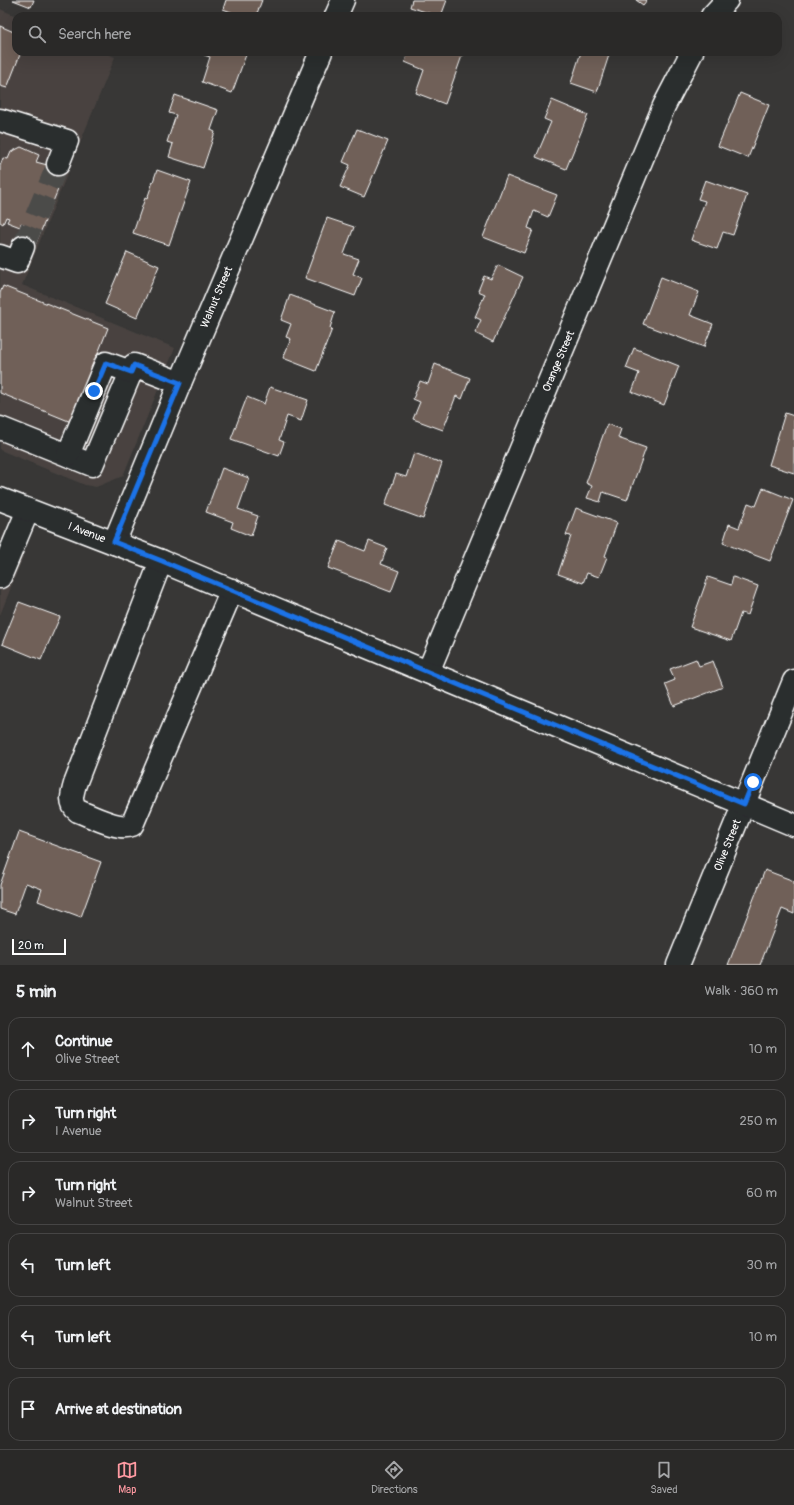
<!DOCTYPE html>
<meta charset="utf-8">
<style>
body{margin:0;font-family:Pangolin,sans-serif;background:#323130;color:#f1f3f6}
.scale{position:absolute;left:12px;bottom:10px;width:54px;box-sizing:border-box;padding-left:4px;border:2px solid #fff;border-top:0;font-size:11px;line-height:14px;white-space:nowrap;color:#fff;-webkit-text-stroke:3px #2a2d2e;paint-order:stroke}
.stop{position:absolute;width:12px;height:12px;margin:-9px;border:3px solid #1a73e8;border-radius:50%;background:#fff}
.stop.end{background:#1a73e8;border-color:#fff;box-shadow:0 1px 4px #0008}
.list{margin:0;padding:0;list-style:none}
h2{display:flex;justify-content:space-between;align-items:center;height:52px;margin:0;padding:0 16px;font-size:17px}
h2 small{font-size:13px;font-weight:400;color:#a5a6a8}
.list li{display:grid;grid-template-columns:26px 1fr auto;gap:12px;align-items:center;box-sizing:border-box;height:64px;margin:0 8px 8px;padding:0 8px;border:1px solid #464545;border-radius:12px}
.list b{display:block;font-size:15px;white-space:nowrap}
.list p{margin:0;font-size:13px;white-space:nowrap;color:#a5a6a8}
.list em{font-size:13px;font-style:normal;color:#a5a6a8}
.icon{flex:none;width:22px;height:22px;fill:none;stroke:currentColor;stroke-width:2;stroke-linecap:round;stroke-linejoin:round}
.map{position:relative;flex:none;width:794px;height:965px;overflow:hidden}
.search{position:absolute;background:#2a2928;box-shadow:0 4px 16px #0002;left:12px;right:12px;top:12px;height:44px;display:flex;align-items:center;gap:10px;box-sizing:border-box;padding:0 14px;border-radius:12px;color:#a5a6a8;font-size:15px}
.sheet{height:484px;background:#2a2928}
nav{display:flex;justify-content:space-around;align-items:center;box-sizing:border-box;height:56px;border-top:1px solid #464545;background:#2a2928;font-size:11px;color:#a5a6a8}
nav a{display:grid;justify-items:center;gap:2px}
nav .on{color:#ff9aa2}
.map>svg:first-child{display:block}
.built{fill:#494340}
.building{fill:#706058;stroke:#fff}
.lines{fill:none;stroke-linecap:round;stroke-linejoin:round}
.minor-tunnel{stroke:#4c4b4a;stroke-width:22;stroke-dasharray:22 11;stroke-linecap:butt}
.minor-casing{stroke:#fff;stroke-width:25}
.major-casing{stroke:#fff;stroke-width:25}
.minor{stroke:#2a2d2e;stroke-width:22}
.major{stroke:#2a2d2e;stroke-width:22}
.route{stroke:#1a73e8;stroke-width:5}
.labels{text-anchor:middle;stroke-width:4;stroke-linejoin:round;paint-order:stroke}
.street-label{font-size:11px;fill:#fff;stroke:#2a2d2e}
</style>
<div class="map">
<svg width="794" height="965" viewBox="0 0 794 965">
<rect width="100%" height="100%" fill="#383736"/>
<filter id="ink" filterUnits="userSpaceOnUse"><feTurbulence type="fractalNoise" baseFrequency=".025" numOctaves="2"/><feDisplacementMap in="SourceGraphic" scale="8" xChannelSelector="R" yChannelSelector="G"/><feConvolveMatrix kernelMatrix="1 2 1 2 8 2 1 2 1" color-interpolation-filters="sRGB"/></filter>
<g filter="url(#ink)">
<!-- built -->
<g class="built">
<polygon points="0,9 16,16 16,52 103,52 115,57 22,285 175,348 123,476 96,487 85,485 0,450"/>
<polygon points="0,547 23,557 0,615"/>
</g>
<!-- building -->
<g class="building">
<polygon points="13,0 34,0 31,7"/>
<polygon points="226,0 262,0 256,16 242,16 223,9"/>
<polygon points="412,0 447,0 441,16 438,16 410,7"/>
<polygon points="636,0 647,0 643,5"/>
<polygon points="0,26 16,33 16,52 21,52 7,88 0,86"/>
<polygon points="205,52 247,52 232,93 202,82 210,57 204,55"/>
<polygon points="408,52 463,53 445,104 416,93 424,70 405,62"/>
<polygon points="581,52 610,52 597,92 571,83"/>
<polygon points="740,93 769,105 748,158 718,146"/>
<polygon points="175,95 218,110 211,130 215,132 203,168 169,157 173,144 167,142 176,115 169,113"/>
<polygon points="552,100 588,115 566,169 536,157 551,122 544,119"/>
<polygon points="357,129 388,141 364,197 340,187 350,165 343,162"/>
<polygon points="21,147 39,155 36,162 66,170 34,248 31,250 17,241 24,224 21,223 20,227 7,222 9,218 6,217 3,224 0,222 0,166 3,158 8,159 11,152"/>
<polygon points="157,170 191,182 169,245 133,233 145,198 147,199"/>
<polygon points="507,176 557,195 548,217 534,211 528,228 533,230 524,253 483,237"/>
<polygon points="705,180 747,195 733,235 723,232 717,249 691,240 705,201 698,199"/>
<polygon points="327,218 354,227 344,254 359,259 353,274 362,278 355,296 305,278"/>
<polygon points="127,252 159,266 137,318 105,304"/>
<polygon points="498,265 523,277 493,342 475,333 481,320 475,317 485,294 478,291 484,276 491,279"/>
<polygon points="661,277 699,292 690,315 713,324 704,347 643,324"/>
<polygon points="3,286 108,328 71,422 0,393 0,293"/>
<polygon points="290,295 335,312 330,328 332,329 316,371 283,358 291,339 286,337 291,324 281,320"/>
<polygon points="634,348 679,366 664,405 632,392 639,373 626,368"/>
<polygon points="435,364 470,378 462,399 456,396 443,430 413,419 420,402 413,399 420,381 428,384"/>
<polygon points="270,387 308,400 301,421 287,416 279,440 284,442 279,456 231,439 247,397 264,404"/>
<polygon points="785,413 794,416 794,473 769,465"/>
<polygon points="607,424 621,429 618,438 646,448 627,500 603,492 600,502 587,498 592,486 586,483"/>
<polygon points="414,453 442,463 423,519 385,505 396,474 406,477"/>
<polygon points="222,468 249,478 238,509 258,516 251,536 231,528 233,522 206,512"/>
<polygon points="763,488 793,500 770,561 723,543 729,524 739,528 748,503 756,506"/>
<polygon points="576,508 617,523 605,556 607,557 599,577 587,573 583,583 558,574 571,536 566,535"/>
<polygon points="339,541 365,551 369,541 387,548 381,564 399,571 391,592 328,568"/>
<polygon points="708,577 731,585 733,577 758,586 748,615 741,613 731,641 690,627"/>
<polygon points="19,602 60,617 41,660 2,644"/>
<polygon points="696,659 699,666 713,661 723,687 674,706 665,684 675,680 670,669"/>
<polygon points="19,832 101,862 81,917 38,901 42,889 26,883 15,914 0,909 0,885"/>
<polygon points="765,870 794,881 794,914 782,909 760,965 728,965"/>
</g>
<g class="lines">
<!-- minor-tunnel -->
<polyline class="minor-tunnel" points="23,247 58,164"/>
<!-- minor casing -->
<g class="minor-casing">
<g id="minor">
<polyline points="336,16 343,0"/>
<polyline points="712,16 727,0"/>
<polyline points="0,120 67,141 58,164"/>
<polyline points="0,256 17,262 23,247"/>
<polyline points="0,428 92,465 134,365 180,383"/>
<polyline points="68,455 106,363 131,372"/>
<polyline points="114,543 180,383 321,52"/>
<path d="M161 561 75 784C72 794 69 804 78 811 91 816 119 831 132 825L232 590"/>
<polyline points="0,577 28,510"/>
<polyline points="428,672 664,106 692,52"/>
<polyline points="678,965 794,681"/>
</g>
</g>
<!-- major casing -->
<g class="major-casing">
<polyline id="major" points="0,499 161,561 794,825"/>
</g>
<!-- minor -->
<use href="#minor" class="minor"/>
<!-- major -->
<use href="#major" class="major"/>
</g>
</g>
<g class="lines" filter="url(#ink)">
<!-- route -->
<polyline class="route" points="94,391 106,363 131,372 134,365 180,383 114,542 162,561 428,672 744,804 753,782"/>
</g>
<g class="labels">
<!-- street labels -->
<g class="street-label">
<text transform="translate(216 297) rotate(-67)" y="4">Walnut Street</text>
<text transform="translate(558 361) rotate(-67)" y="4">Orange Street</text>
<text transform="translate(87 532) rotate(21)" y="4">I Avenue</text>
<text transform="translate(727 845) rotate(-68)" y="4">Olive Street</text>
</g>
</g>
</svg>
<div class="scale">20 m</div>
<div class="stop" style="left:753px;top:782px"></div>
<div class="stop end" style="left:94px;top:391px"></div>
<div class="search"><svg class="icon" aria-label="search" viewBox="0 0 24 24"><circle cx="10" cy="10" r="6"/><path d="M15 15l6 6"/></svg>Search here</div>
</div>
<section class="sheet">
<h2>5 min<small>Walk · 360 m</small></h2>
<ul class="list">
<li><svg class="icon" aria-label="ahead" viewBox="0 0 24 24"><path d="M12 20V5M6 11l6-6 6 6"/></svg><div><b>Continue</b><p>Olive Street</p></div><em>10 m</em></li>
<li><svg class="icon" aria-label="right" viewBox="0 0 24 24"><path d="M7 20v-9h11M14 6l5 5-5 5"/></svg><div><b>Turn right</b><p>I Avenue</p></div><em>250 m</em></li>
<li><svg class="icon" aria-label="right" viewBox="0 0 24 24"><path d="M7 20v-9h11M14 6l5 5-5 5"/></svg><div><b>Turn right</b><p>Walnut Street</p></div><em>60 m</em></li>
<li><svg class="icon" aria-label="left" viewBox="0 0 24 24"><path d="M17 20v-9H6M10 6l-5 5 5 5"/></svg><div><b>Turn left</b></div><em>30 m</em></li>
<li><svg class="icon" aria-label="left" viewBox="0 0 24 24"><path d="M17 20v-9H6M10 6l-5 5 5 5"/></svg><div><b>Turn left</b></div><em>10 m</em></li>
<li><svg class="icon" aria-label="arrive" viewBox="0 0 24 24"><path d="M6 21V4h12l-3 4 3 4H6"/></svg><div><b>Arrive at destination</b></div></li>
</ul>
</section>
<nav>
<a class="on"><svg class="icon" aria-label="map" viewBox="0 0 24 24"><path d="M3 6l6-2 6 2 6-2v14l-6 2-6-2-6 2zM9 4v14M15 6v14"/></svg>Map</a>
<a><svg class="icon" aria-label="directions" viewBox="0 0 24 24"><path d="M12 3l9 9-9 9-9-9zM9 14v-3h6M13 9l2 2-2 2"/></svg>Directions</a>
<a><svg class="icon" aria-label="saved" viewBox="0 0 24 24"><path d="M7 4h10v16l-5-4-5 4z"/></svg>Saved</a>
</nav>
